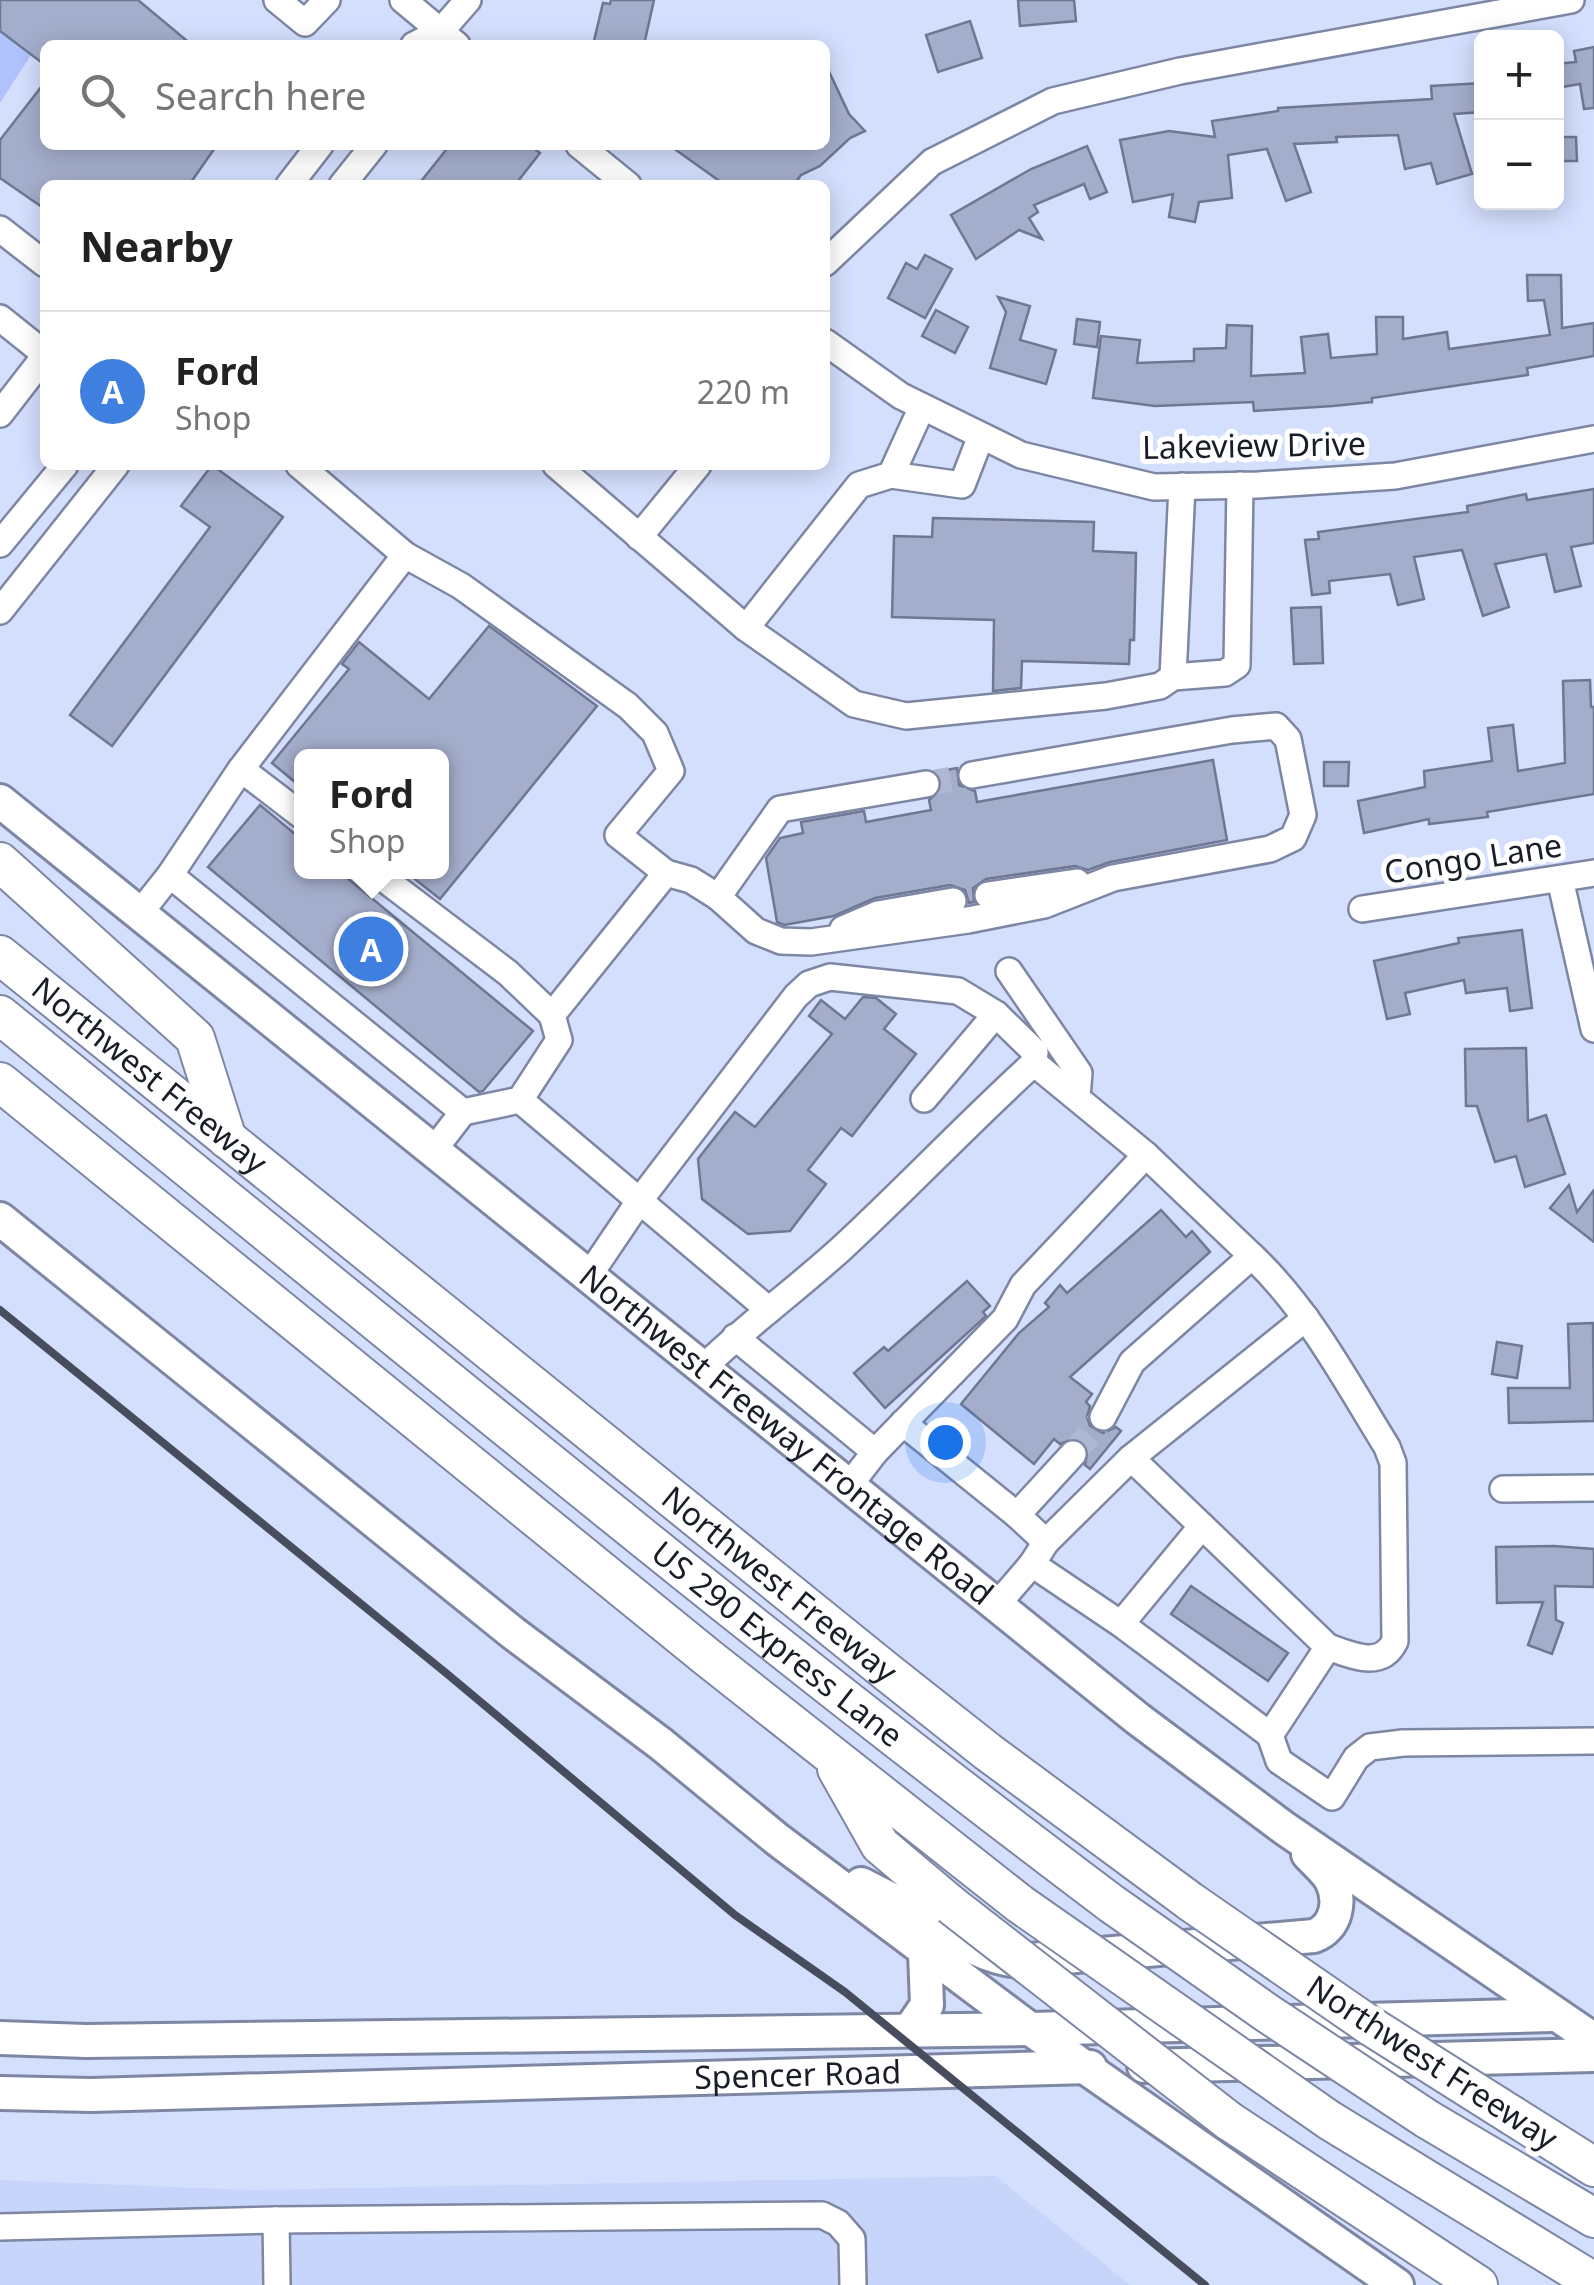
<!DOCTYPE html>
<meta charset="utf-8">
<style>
body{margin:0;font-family:"Noto Sans",sans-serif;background:#f6f6f6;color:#222}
.controls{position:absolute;right:30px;top:30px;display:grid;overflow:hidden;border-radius:15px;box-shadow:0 5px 25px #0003}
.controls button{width:90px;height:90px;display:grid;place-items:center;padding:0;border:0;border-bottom:2px solid #e0e0e0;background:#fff;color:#222;font:50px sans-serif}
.you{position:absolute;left:945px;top:1442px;width:35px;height:35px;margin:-25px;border:8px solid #fff;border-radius:50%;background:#1a73e8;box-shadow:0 0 0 15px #1a73e833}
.badge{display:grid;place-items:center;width:65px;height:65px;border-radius:50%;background:#2563eb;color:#fff;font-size:32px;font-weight:700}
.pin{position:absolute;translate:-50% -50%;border:5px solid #fff;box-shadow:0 2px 10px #0006}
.popup{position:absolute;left:294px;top:749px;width:155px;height:130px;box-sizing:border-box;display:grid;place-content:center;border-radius:15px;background:#fff;filter:drop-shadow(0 2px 8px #0005);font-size:32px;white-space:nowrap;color:#767676}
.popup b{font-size:38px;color:#222}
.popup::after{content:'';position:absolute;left:50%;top:100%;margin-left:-20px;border:20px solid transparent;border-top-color:#fff}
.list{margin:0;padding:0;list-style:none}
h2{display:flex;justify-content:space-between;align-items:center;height:130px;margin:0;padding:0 40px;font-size:42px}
h2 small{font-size:32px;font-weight:400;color:#767676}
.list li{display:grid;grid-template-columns:65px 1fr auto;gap:30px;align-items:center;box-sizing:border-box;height:160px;padding:0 40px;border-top:2px solid #e0e0e0}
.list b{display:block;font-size:38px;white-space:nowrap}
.list p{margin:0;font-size:32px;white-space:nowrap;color:#767676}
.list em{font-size:32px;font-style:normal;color:#767676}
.icon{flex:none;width:55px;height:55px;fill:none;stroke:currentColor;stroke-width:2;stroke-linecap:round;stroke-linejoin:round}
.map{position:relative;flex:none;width:1594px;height:2285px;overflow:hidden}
.search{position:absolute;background:#fff;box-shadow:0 5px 25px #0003;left:40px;top:40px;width:790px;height:110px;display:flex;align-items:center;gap:25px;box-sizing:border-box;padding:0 35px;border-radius:15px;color:#767676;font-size:38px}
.panel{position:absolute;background:#fff;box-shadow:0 5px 25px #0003;left:40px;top:180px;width:790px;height:290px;border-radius:15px}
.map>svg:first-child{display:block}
.built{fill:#c8d5fb}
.green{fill:#afc2fc}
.building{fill:#a4aecc;stroke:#6e7793;stroke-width:2.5}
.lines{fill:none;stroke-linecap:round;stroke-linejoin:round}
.minor-tunnel{stroke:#afb8d3;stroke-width:25;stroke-dasharray:25 12;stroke-linecap:butt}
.minor-casing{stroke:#7d87a3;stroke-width:30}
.major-casing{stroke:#7d87a3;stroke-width:38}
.highway-casing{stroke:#7d87a3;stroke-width:42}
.minor{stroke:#fff;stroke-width:25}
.major{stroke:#fff;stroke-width:32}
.highway{stroke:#fff;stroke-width:38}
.rail{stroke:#484d5d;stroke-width:8}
.highway-bridge-casing{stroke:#7d87a3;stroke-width:42;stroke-linecap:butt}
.highway-bridge{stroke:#fff;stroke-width:38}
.labels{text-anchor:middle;stroke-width:10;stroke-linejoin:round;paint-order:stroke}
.street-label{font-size:32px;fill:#191d28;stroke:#fff}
</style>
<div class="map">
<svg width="1594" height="2285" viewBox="0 0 1594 2285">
<rect width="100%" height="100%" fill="#d4dffe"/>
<!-- built -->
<polygon class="built" points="996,2176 1130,2285 0,2285 0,2180 250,2190"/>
<!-- green -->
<polygon class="green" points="0,31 31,55 0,103"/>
<!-- building -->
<g class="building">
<polygon points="0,0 138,0 192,45 45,45 45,65 0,31"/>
<polygon points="611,0 654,0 644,45 593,45 603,3 610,4"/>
<polygon points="1018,0 1074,0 1076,21 1020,26"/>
<polygon points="970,21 982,58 938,72 926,35"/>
<polygon points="1594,47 1594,108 1584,109 1580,84 1556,88 1556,64 1576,62 1574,51"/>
<polygon points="825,63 849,114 865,131 850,138 820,166 801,175 794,185 725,185 669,145 825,145"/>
<polygon points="45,82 45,145 217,145 189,185 45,185 45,209 0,178 0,140"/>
<polygon points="1482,83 1482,112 1454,114 1472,174 1437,184 1431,163 1405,169 1398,135 1336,137 1337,142 1294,144 1311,192 1286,201 1267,149 1228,155 1232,198 1199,202 1195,222 1169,217 1173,194 1133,202 1120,140 1169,131 1215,137 1212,121 1278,111 1278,108 1432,99 1431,86"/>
<polygon points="1556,137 1576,137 1577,161 1556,161"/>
<polygon points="450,145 529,145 540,153 515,185 418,185"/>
<polygon points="1087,146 1107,192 1090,199 1084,184 1034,205 1038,212 1029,218 1042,239 1019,230 976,259 951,215 1031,169"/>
<polygon points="925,255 952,269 925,318 888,298 906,263 917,269"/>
<polygon points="1527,275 1561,275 1562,328 1594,323 1594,356 1527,368 1528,375 1372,398 1372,402 1333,406 1254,411 1253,402 1155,406 1093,398 1101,336 1140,340 1137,363 1194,361 1194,349 1226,348 1227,325 1252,326 1251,376 1305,373 1301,337 1328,334 1331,358 1377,354 1376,317 1403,317 1403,339 1447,332 1449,349 1550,335 1544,300 1528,301"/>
<polygon points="998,297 1030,306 1020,340 1056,350 1046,384 990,368 1006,312"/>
<polygon points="936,310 968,327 955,353 922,336"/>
<polygon points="1077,319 1100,322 1097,347 1074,344"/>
<polygon points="212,465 283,517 112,746 70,715 210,527 181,506"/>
<polygon points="1594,489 1594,543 1571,547 1581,586 1555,592 1546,554 1495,564 1509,607 1483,616 1462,550 1414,557 1424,599 1398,605 1390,574 1329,581 1330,593 1312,595 1305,540 1319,539 1318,532 1468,512 1467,506 1526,494 1527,500"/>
<polygon points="933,518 1094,522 1093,551 1136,553 1134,640 1130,640 1129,664 1022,661 1021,688 993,691 994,620 892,617 894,536 932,537"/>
<polygon points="1321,607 1323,663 1294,664 1291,608"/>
<polygon points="489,626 597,706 440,899 406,872 441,872 441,756 301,756 301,787 272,763 349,669 342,664 359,642 429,699"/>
<polygon points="1590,680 1591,707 1594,707 1594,794 1487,812 1488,817 1429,824 1429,819 1364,833 1358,801 1425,787 1424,771 1492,761 1488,728 1513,725 1518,771 1565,763 1563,681"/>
<polygon points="1213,760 1227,840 1110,862 1088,870 1075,866 986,879 973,888 974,902 969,903 965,890 950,885 875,898 834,916 784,925 777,922 766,858 780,838 803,833 801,822 864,811 866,822 931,810 929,800 941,789 942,780 936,772 957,768 959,785 975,791 977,802"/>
<polygon points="1324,762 1349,762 1348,786 1324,786"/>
<polygon points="260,805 301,839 301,872 340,872 533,1031 483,1091 479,1092 208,867"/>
<polygon points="1522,930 1532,1008 1510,1011 1507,988 1466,993 1464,980 1405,993 1410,1014 1387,1019 1374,961 1459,943 1458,938"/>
<polygon points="863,997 876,998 896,1014 884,1029 916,1054 852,1136 841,1128 808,1170 826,1184 790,1231 748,1234 702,1199 698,1159 735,1112 755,1127 832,1034 809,1016 821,1000 845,1019"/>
<polygon points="1526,1048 1528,1121 1546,1115 1565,1174 1525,1187 1516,1156 1495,1162 1477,1106 1466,1106 1465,1049"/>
<polygon points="1569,1185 1577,1212 1594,1190 1594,1242 1550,1208"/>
<polygon points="1161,1210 1186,1237 1192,1231 1210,1252 1070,1377 1092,1394 1086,1402 1090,1406 1087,1417 1090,1426 1103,1433 1116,1427 1121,1431 1090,1469 1085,1465 1088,1448 1076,1438 1060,1444 1054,1439 1034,1464 961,1404 1019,1333 1049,1307 1045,1303 1060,1285 1067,1293"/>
<polygon points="967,1281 990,1306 983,1312 986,1316 885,1408 854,1373 884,1347 888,1351"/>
<polygon points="1593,1323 1594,1421 1509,1423 1508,1388 1570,1388 1568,1324"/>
<polygon points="1497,1342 1522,1346 1517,1378 1492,1374"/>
<polygon points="1554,1546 1594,1549 1594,1587 1555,1586 1556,1620 1563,1623 1552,1654 1528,1645 1543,1602 1497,1603 1496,1547"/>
<polygon points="1191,1586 1288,1653 1268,1681 1171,1614"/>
</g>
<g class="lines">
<!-- minor-tunnel -->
<g class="minor-tunnel">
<polyline points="926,784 972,775"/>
<polyline points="1073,1454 1103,1417"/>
</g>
<!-- minor casing -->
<g class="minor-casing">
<g id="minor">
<polyline points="277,0 305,23 327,0"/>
<polyline points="403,0 457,45"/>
<polyline points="414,45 441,31 468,0"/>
<polyline points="579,145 628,185"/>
<polyline points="289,185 320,145"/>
<polyline points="342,185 374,145"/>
<polyline points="0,229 45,264"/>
<polyline points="825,263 932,162 1053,101 1180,71 1571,0"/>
<polyline points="0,318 45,354"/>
<polyline points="825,342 901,396 1021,455 1154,487 1258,485 1395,476 1594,439"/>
<polyline points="922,407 891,475 859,485 746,628 854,704 906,716 1106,696 1160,686 1173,677 1225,673 1237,665 1240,485"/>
<polyline points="0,414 45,356"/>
<polyline points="299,465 405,555 461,586 628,706 655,733 671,771 618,835 666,873"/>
<polyline points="556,465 746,628"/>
<polyline points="891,475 962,485 981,436"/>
<polyline points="639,537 698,465"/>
<polyline points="0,544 65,465"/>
<polyline points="0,611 116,465"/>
<polyline points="1173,677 1182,486"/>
<polyline points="241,769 301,815"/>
<polyline points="926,784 780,809 718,897 756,931 781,941 811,942 968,920 1044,905 1113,878 1270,849 1293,838 1303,815 1288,739 1276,726 1232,730 972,775"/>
<polyline points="375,872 508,973 552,1015"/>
<polyline points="170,875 463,1112"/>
<polyline points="1560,879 1594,1029"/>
<polyline points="988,895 1077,882"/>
<polyline points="1362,909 1594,873"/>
<polyline points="139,914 170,875 241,769 405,555"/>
<polyline points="843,929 878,914 953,901"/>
<polyline points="1009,971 1079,1073 1077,1097"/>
<polyline points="924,1099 996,1014"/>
<polyline points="520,1100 769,1310"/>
<polyline points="433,1151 463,1112 520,1100 559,1040 552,1015 666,873 691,880 718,897"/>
<polyline points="1146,1155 1252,1256"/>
<path d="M588 1277 640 1200 796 996 809 984 830 977 958 991 996 1014 1035 1052 1034 1063C968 1123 907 1188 842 1248 796 1290 747 1325 703 1368"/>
<polyline points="735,1337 875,1452"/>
<path d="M1103 1417 1132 1362 1252 1256C1309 1310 1346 1381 1387 1447L1393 1463 1395 1641C1381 1670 1352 1655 1328 1647"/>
<polyline points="903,1423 1017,1515"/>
<polyline points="1131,1458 1202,1526"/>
<polyline points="848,1487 875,1452 1005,1319 1023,1285 1146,1155 1034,1063"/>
<polyline points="1503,1489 1594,1488"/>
<polyline points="1046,1542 1131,1458 1306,1318"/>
<polyline points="1032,1564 1121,1624 1270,1735 1328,1647 1202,1526 1121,1624"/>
<polyline points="996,1606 1032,1564 1046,1542 1017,1515 1073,1454"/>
<polyline points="1270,1735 1279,1761 1332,1797 1356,1758 1370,1747 1403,1743 1594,1741"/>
<polyline points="276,2220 277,2285"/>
<polyline points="0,2227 276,2220 822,2215 838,2223 852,2239 853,2285"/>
</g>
</g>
<!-- major casing -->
<g class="major-casing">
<g id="major">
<path id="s1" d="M0 801 1138 1719 1284 1828 1594 2040"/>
<polyline points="0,1219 513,1633 661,1744 778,1840 1030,2029 1397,2285"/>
<path d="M861 1884C880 1894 900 1903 918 1914 953 1934 976 1956 1018 1961L1314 1936C1336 1928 1342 1901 1331 1880 1326 1871 1315 1862 1308 1854"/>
<polyline points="910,2030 927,2005 925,1952"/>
<polyline points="0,2038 86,2041 1030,2029 1553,2015"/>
<polyline points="1144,2066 1594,2055"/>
<path id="s2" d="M0 2093 91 2095 1090 2067"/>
</g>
</g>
<!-- highway casing -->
<g class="highway-casing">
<g id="highway">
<polyline points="0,862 195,1038 227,1139"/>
<path id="s3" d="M0 955 887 1672 988 1752 1191 1902"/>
<path id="s4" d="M0 1015C369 1314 733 1619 1112 1904"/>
<polyline points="0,1082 707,1657 1020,1904"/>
<polyline points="837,1769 880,1845 951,1905"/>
<polyline points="1513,2116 1594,2167"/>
<polyline points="1427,2119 1594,2218"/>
<polyline points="1329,2120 1594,2282"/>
<polyline points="1229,2121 1478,2285"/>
</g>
</g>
<!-- minor -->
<use href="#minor" class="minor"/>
<!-- major -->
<use href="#major" class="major"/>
<!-- highway -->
<use href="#highway" class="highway"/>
<!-- rail -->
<polyline class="rail" points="0,1310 446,1673 735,1915 845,1992 1205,2285"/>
<!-- highway-bridge casing -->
<g class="highway-bridge-casing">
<g id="highway-bridge">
<polyline points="1191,1902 1372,2027 1513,2116"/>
<polyline points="1020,1904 1329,2120"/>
<polyline points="1112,1904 1267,2013 1427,2119"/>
<polyline points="951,1905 1229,2121"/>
</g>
</g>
<!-- highway-bridge -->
<use href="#highway-bridge" class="highway-bridge"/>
</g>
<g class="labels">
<!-- street labels -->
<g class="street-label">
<text transform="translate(1254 446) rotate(-1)" y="11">Lakeview Drive</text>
<text transform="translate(1473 859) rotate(-9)" y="11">Congo Lane</text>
<text dy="11" stroke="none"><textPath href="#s3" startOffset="192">Northwest Freeway</textPath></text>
<text dy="11" stroke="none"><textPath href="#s1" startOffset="1010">Northwest Freeway Frontage Road</textPath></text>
<text dy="11" stroke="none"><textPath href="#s3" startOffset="1002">Northwest Freeway</textPath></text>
<text dy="11" stroke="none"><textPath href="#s4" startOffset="1000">US 290 Express Lane</textPath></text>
<text transform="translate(1432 2063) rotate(33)" y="11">Northwest Freeway</text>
<text dy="11" stroke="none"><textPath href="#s2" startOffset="798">Spencer Road</textPath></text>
</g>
</g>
</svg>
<div class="controls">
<button>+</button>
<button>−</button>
</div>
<div class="you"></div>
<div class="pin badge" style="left:371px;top:949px;background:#3f7fe0">A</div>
<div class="popup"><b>Ford</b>Shop</div>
<div class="search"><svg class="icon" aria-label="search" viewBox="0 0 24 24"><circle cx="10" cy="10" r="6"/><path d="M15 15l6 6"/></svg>Search here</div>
<section class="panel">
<h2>Nearby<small></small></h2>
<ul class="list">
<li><span class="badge" style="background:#3f7fe0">A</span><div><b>Ford</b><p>Shop</p></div><em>220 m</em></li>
</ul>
</section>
</div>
